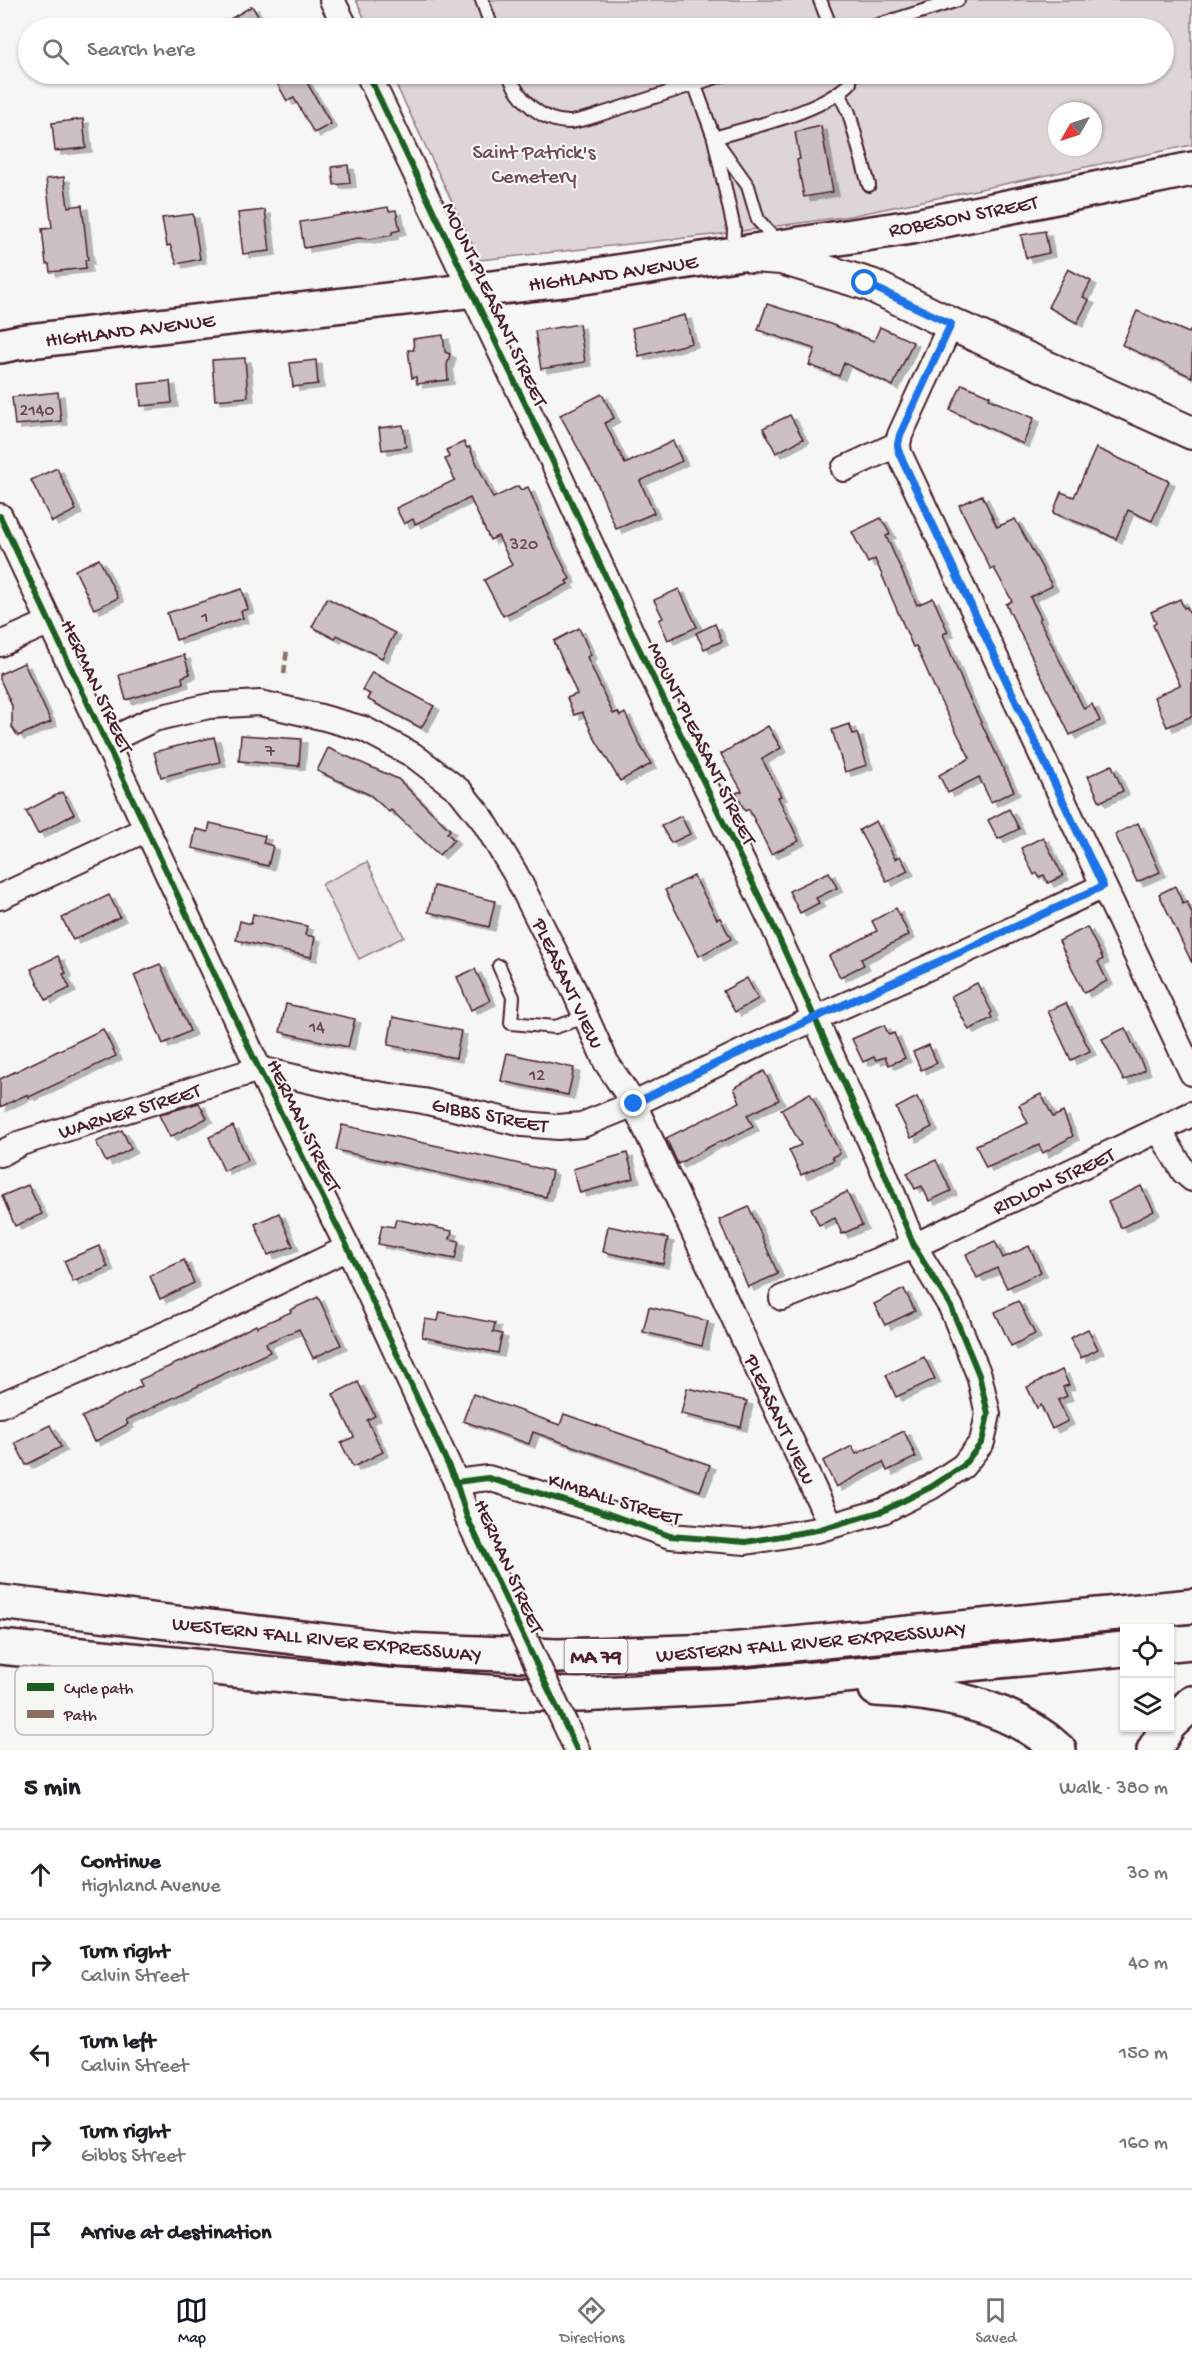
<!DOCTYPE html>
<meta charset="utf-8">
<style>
body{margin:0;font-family:"Gochi Hand",sans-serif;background:#f2f2f2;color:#202124}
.controls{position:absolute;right:18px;bottom:18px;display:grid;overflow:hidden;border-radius:0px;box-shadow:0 2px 4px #0004}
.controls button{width:54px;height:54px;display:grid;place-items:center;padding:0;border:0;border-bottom:2px solid #e0e0e0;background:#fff;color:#202124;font:30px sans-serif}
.compass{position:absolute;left:1048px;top:102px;width:54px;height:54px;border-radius:50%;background:#fff;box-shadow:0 2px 4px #0004;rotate:231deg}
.stop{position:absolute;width:18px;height:18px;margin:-14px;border:4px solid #1a73e8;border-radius:50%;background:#fff}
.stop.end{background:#1a73e8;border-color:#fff;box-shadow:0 2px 6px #0008}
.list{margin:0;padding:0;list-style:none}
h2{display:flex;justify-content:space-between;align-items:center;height:78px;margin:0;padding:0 24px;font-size:26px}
h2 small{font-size:20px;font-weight:400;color:#757577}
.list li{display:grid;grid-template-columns:39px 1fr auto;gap:18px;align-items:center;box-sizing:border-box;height:90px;padding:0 24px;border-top:2px solid #e0e0e0}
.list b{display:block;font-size:22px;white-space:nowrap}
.list p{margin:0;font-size:20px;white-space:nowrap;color:#757577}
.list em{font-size:20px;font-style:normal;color:#757577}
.icon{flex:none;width:33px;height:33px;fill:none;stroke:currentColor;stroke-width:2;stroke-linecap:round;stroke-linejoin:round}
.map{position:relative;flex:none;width:1192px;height:1750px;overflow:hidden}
.search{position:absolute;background:#fff;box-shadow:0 2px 4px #0004;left:18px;right:18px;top:18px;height:66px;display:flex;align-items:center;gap:15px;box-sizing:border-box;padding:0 21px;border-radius:33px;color:#757577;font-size:22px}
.sheet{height:528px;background:#fff}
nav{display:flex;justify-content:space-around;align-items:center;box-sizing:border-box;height:84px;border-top:2px solid #e0e0e0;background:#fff;font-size:16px;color:#757577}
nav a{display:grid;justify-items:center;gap:3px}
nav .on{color:#111827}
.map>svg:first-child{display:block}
.green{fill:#ddd6d5;stroke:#947a80;stroke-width:1.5;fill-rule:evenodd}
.building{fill:#ccc1c0;stroke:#4a1f2b;stroke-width:1.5;filter:url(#shadow)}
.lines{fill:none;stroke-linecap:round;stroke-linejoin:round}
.service-casing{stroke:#4a1f2b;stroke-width:16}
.minor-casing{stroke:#4a1f2b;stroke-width:28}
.tertiary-casing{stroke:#4a1f2b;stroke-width:36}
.secondary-casing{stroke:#4a1f2b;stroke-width:38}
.motorway-casing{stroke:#4a1f2b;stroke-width:38}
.service{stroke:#f6f6f2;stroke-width:12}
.minor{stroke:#f6f6f2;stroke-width:24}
.tertiary{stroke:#f6f6f2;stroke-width:32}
.secondary{stroke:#f6f6f2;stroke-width:33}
.motorway{stroke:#f6f6f2;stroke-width:33}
.minor-bridge-casing{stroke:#4a1f2b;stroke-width:28;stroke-linecap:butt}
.minor-bridge{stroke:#f6f6f2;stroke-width:24}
.quiet{stroke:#8d6e63;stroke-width:4.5;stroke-dasharray:9 4.5;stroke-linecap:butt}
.cycleway-casing{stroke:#f6f6f2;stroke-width:10}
.cycleway{stroke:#1b5e20;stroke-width:6}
.route{stroke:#1a73e8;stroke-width:8}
.labels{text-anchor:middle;stroke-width:4.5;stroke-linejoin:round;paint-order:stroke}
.number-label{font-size:18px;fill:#6a4850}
.shield{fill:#f6f6f2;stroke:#7e6067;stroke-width:1.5}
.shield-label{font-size:20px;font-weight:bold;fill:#4a1f2b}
.park-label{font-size:21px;fill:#6f4d56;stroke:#f6f6f2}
.street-label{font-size:21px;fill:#4a1f2b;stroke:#f6f6f2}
.key{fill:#f6f6f2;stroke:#c2b6b6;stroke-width:1.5}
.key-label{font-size:16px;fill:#4a1f2b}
</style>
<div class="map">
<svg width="1192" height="1750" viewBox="0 0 1192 1750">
<defs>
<filter id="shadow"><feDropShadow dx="6" dy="4" stdDeviation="0" flood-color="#0004"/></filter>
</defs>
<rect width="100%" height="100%" fill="#f6f6f2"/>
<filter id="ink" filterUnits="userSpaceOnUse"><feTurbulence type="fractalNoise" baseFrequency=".0167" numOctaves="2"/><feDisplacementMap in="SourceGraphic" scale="12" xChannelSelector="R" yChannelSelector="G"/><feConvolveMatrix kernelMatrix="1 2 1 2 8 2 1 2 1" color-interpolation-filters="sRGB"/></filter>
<g filter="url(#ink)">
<!-- green -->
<g class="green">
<path d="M356 0H1192V145L850 216 713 235 480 260 391 74H1164V28H369ZM1057 111H1093V147H1057Z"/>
<polygon points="367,862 404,937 359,959 322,884"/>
</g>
<!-- building -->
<g class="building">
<polygon points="252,6 265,28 215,28"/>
<polygon points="272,74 302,74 331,124 314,133 294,98 287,101"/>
<polygon points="83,119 86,148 55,151 52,123"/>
<polygon points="821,126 833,192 804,197 797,160 800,159 795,132"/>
<polygon points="348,165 350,183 334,185 332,167"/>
<polygon points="64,177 68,207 82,205 88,260 85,260 86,268 50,272 49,264 46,264 42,229 52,228 46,179"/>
<polygon points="388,207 389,211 396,210 400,230 392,232 392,235 370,239 358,238 304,248 300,222"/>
<polygon points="265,210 270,251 243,254 238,213"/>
<polygon points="193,214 200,259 177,264 170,245 167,246 162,218"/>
<polygon points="1045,231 1049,253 1026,258 1021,235"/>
<polygon points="1068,269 1091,281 1083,297 1089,300 1077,323 1048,307"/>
<polygon points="767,304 830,324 874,341 880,327 913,342 893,386 844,363 839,376 809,365 815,349 758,330"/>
<polygon points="1137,311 1189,333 1192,328 1192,377 1122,345"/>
<polygon points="685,315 692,343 639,356 632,328"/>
<polygon points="579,324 585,362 541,369 535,331"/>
<polygon points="443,335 445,352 450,354 447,365 448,380 417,384 416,377 412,378 408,350 414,350 413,339"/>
<polygon points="245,358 248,397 215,400 212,360"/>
<polygon points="316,360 318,384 293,387 290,363"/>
<polygon points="170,381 172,403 141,406 139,384"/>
<polygon points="962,384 990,396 989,399 1034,418 1023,444 950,410"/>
<polygon points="58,392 61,421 15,425 12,397"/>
<polygon points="602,394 614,418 605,423 625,464 673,441 682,461 640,481 654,513 616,529 597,483 560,415"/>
<polygon points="790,415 803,439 776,453 763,428"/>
<polygon points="403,425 406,447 382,450 379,428"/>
<polygon points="464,442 467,448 469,447 493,498 518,486 521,490 528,487 549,537 570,579 566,581 568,584 503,616 484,580 512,565 498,536 490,540 470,498 415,524 413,519 404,524 396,508 455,480 445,459 449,457 446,450"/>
<polygon points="1096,448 1169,481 1152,521 1128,510 1116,539 1098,530 1053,513 1061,492 1074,497"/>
<polygon points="57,468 76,510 52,522 31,480"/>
<polygon points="982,495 997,527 1015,519 1052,586 1030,597 1041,618 1039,619 1084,709 1092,704 1100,721 1070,735 1006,604 1012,601 994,568 991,570 959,505"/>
<polygon points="881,518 890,534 886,536 917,605 933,598 948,632 943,634 965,689 1014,791 991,802 979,777 948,793 939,775 970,758 940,700 916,646 913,647 875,559 868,563 852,532"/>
<polygon points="99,559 118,598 94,609 75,570"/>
<polygon points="242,589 248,609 241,611 243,618 176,640 167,613"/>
<polygon points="679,589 697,627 668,640 659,620 663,618 654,600"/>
<polygon points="327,598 395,633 382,658 337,635 335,639 312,627"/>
<polygon points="1180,599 1184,608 1187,607 1192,619 1192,716 1167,727 1154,697 1180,685 1153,625 1156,623 1151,612"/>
<polygon points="715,624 722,641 704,649 696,633"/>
<polygon points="579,628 591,655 587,657 613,714 618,712 620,716 625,713 640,745 651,764 620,781 595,739 582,712 574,715 567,698 577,694 554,641"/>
<polygon points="184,655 190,674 182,677 183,683 126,700 119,675"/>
<polygon points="24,663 51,722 18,736 12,727 12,706 0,679 0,674"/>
<polygon points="372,672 434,706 421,728 367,699 370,694 362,690"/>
<polygon points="849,724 853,734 857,733 867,765 845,772 832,730"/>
<polygon points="768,726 781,748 762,759 781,796 778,797 799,841 771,854 749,809 745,811 736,793 742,791 721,754"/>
<polygon points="241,735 301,739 299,766 239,761"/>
<polygon points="214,737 220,762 161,777 154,752"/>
<polygon points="328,748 398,779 450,830 447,833 454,840 439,855 391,810 389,812 370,795 317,771"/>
<polygon points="1112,765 1123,791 1100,802 1088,776"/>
<polygon points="62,792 74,814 38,834 26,811"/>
<polygon points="1009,809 1019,829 998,839 988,820"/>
<polygon points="681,816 690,834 671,843 661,826"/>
<polygon points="876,821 895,859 900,856 908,871 887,882 859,830"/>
<polygon points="210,823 265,836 263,843 273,846 268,866 192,848 196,829 208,832"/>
<polygon points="1138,823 1160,872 1137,882 1115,834"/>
<polygon points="1043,837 1063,876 1048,883 1044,875 1039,877 1037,873 1034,875 1021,848"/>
<polygon points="829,872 837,888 816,898 819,903 800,913 789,891"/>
<polygon points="694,876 717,919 720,918 731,939 699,956 665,890"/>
<polygon points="434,886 495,901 489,927 428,912"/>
<polygon points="1175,886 1183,904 1187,902 1192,914 1192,963 1159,894"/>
<polygon points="109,895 120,917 73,940 62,918"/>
<polygon points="896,908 909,935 861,959 864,965 840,977 829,956 877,931 872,921"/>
<polygon points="253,914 307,926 305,935 315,937 311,957 236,940 240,921 251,924"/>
<polygon points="1087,927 1103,959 1098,962 1107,981 1084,993 1059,941"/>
<polygon points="58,956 66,973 63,974 70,988 46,1000 31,969"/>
<polygon points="160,964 190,1031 163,1044 134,975"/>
<polygon points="475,969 490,1001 471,1010 457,977"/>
<polygon points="747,978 758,999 735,1012 723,991"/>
<polygon points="977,983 992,1012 990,1014 992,1018 969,1030 951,996"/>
<polygon points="1066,1003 1090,1051 1071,1060 1048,1011"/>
<polygon points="286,1004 355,1019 348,1047 280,1032"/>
<polygon points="393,1017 461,1031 456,1058 388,1045"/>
<polygon points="884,1025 889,1035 894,1033 905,1058 889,1065 885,1057 876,1060 874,1057 863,1062 852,1039"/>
<polygon points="1125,1028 1145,1070 1124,1081 1102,1039"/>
<polygon points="103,1029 116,1056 29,1097 28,1094 0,1107 0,1079"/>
<polygon points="929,1045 937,1063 921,1070 913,1052"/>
<polygon points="507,1053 574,1068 568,1095 501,1081"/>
<polygon points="764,1071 779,1100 747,1115 753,1127 721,1142 720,1141 678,1164 666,1138 740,1102 734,1088"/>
<polygon points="810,1093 840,1153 832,1157 834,1160 801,1175 789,1150 801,1145 781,1109"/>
<polygon points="1041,1094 1053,1117 1063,1112 1073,1136 1043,1153 1039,1145 986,1168 976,1145 1028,1123 1019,1105"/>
<polygon points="917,1097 932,1127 911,1138 896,1108"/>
<polygon points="199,1103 207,1118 170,1137 159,1115"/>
<polygon points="342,1125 552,1171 546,1197 336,1150"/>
<polygon points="233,1126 248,1160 224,1171 209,1137"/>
<polygon points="122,1130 131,1149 106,1162 96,1142"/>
<polygon points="627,1153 634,1178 580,1193 573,1169"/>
<polygon points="936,1160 951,1191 929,1201 922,1186 915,1189 907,1173"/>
<polygon points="28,1185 42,1214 15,1226 2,1196"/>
<polygon points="1141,1186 1154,1211 1121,1228 1108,1202"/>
<polygon points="847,1192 862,1225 842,1234 835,1218 819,1225 811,1208"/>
<polygon points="749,1207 778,1274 748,1287 719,1220"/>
<polygon points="279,1213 293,1246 268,1255 255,1224"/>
<polygon points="396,1219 452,1231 450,1239 459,1241 455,1259 378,1244 382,1225 394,1227"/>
<polygon points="608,1226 668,1238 663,1264 603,1252"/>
<polygon points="995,1241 1003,1258 1029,1246 1041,1272 1007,1288 997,1268 977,1278 966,1254"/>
<polygon points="99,1246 108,1267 73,1282 64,1261"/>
<polygon points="184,1260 194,1283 160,1299 150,1276"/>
<polygon points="904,1289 915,1311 885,1325 874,1304"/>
<polygon points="318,1297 341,1345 313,1358 299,1329 266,1343 270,1352 126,1420 128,1424 94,1442 82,1417 142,1386 139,1380 186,1359 186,1360 256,1325 257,1327 291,1312 290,1310"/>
<polygon points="1018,1301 1035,1334 1011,1346 995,1312"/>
<polygon points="649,1307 708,1321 702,1346 643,1332"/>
<polygon points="440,1312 495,1323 493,1332 502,1334 498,1353 422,1337 425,1319 438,1321"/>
<polygon points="1088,1329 1098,1349 1081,1358 1070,1338"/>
<polygon points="924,1357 935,1379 896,1397 886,1375"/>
<polygon points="1062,1370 1069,1385 1063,1387 1067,1396 1058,1400 1068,1421 1052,1429 1041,1405 1037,1408 1027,1387"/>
<polygon points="358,1382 375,1416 367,1420 383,1452 353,1467 341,1443 354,1437 333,1394"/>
<polygon points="687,1388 747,1401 741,1427 681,1414"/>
<polygon points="473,1394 560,1425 564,1414 710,1465 700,1491 533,1432 529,1444 463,1421"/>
<polygon points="50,1425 61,1447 26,1465 15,1443"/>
<polygon points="904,1431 916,1457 887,1471 883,1462 836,1487 823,1461 852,1446 856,1454"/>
</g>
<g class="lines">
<!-- service casing -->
<g class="service-casing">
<g id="service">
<polyline points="482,0 492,28"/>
<polyline points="820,0 831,28"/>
<polyline points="869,28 958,0"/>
<path d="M509 74C517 98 541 122 569 122 575 122 583 119 589 118L726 74"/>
<polyline points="694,83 714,138 734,229 733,253"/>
<polyline points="839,93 849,113 869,185"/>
<path d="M780 244 758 220 748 186 714 138C756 125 820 113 850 83L849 74"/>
<polyline points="499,966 513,997 511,1023 555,1027 586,1017"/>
</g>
</g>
<!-- minor casing -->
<g class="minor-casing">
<g id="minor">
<polyline points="332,0 346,28"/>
<polyline points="368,74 553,462 634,638 772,923 884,1172 914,1246 951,1307 979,1375 988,1414 982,1442 963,1466 931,1487 883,1511 817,1530 746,1542 670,1536 609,1514 488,1478 456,1482"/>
<polyline points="951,324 900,435 898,444 899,453 1192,1073"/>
<polyline points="844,469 898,444"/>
<polyline points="0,516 259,1069 348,1248 456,1482 467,1517 519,1626"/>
<polyline points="0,644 50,622"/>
<polyline points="106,742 154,719 209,706 260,703 321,717 364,729 413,755 460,791 483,820 515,873 573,988 606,1062 634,1104 831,1526"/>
<polyline points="0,897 147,829"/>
<polyline points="1159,1130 1184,1172 1192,1179"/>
<polyline points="0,1154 21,1143 259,1069 346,1089 423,1101 523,1124 558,1127 582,1125 634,1104 765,1041 996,937 1103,886"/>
<polyline points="782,1298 914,1246 1192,1114"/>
<polyline points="0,1405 209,1315 348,1248"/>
<polyline points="565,1724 577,1750"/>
</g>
</g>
<!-- tertiary casing -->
<g class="tertiary-casing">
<polyline id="tertiary" points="752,256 781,258 871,285 951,324 1192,433"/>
</g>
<!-- secondary casing -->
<g class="secondary-casing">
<polyline id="secondary" points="0,346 20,342 571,279 911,227 1192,169"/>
</g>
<!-- motorway casing -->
<g class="motorway-casing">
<g id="motorway">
<polyline points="0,1602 402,1650 558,1656 719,1651 1192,1606"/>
<polyline points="1170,1644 1192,1642"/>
<polyline points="0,1647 386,1685 502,1693 580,1695 730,1687 1124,1649"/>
<path d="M876 1689C940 1692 1011 1705 1059 1750"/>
<polyline points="1170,1724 1192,1703"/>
<polyline points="1154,1750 1167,1728"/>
</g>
</g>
<!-- service -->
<use href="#service" class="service"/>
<!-- minor -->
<use href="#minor" class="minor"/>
<!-- tertiary -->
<use href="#tertiary" class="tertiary"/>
<!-- secondary -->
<use href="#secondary" class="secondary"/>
<!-- motorway -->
<use href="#motorway" class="motorway"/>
<!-- minor-bridge casing -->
<g class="minor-bridge-casing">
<polyline id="minor-bridge" points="519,1626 565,1724"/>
</g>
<!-- minor-bridge -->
<use href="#minor-bridge" class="minor-bridge"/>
<!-- quiet -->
<polyline class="quiet" points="284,674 287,649"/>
<!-- cycleway casing -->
<g class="cycleway-casing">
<g id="cycleway">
<polyline points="368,74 553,462 634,638 772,923 884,1172 914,1246 951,1307 979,1375 988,1414 982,1442 963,1466 931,1487 883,1511 817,1530 746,1542 670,1536 609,1514 488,1478 456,1482"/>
<polyline points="0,516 259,1069 348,1248 456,1482 467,1517 577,1750"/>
</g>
</g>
<!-- cycleway -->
<use href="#cycleway" class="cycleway"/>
</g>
</g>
<g class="lines" filter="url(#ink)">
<!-- route -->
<path class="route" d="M634 1104C788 1026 948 960 1103 886L899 453 898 444 900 435 951 324 865 283"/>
</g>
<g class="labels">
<!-- number labels -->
<g class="number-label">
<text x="37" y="415">2140</text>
<text x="524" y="549">320</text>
<text x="205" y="622">1</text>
<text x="270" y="756">7</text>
<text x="317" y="1032">14</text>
<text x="537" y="1080">12</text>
</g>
<!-- shield labels -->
<rect class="shield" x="564.5" y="1639" width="63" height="34" rx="4.5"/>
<g class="shield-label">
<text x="596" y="1663">MA 79</text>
</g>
<!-- park labels -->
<g class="park-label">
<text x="534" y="158">Saint Patrick's<tspan x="534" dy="24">Cemetery</tspan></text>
</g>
<!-- street labels -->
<g class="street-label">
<text transform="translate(963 215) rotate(-11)" y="7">ROBESON STREET</text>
<text transform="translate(613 272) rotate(-8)" y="7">HIGHLAND AVENUE</text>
<text transform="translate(496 304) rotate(65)" y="7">MOUNT PLEASANT STREET</text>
<text transform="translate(130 329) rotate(-7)" y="7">HIGHLAND AVENUE</text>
<text transform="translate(98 686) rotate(65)" y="7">HERMAN STREET</text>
<text transform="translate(703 743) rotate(64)" y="7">MOUNT PLEASANT STREET</text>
<text transform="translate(569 983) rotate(65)" y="7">PLEASANT VIEW</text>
<text transform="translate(129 1110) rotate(-17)" y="7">WARNER STREET</text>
<text transform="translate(490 1114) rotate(11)" y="7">GIBBS STREET</text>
<text transform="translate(305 1125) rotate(64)" y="7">HERMAN STREET</text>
<text transform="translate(1053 1180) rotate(-25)" y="7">RIDLON STREET</text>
<text transform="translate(781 1419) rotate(65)" y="7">PLEASANT VIEW</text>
<text transform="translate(615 1498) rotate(17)" y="7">KIMBALL STREET</text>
<text transform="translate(510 1566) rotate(66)" y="7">HERMAN STREET</text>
<text transform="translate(327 1638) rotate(6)" y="7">WESTERN FALL RIVER EXPRESSWAY</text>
<text transform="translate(811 1641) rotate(-5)" y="7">WESTERN FALL RIVER EXPRESSWAY</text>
</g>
</g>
<!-- legend -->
<rect x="15" y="1666" width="198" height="69" rx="9" class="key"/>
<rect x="27" y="1683" width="27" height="8" fill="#1b5e20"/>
<rect x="27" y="1710" width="27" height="8" fill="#8d6e63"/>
<g class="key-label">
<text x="64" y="1693">Cycle path</text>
<text x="64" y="1720">Path</text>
</g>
</svg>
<div class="controls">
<button><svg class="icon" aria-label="locate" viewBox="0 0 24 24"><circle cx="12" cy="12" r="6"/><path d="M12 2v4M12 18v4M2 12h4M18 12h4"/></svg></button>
<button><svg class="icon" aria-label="layers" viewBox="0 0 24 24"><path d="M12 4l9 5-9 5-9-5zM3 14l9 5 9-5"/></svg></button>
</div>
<svg class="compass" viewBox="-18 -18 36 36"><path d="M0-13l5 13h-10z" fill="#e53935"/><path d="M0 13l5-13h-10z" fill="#757577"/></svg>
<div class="stop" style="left:865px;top:283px"></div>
<div class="stop end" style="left:634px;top:1104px"></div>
<div class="search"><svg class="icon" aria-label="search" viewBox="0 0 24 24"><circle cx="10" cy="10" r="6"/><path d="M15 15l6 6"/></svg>Search here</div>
</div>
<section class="sheet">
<h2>5 min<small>Walk · 380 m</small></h2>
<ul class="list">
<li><svg class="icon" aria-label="ahead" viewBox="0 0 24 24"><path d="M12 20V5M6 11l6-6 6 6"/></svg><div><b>Continue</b><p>Highland Avenue</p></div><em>30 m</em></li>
<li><svg class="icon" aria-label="right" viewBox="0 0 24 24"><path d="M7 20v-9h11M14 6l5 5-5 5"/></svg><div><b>Turn right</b><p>Calvin Street</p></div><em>40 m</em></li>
<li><svg class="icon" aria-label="left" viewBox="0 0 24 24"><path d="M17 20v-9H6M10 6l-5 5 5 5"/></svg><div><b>Turn left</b><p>Calvin Street</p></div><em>150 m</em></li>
<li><svg class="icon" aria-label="right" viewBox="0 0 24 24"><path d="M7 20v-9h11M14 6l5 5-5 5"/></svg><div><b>Turn right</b><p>Gibbs Street</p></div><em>160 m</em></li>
<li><svg class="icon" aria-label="arrive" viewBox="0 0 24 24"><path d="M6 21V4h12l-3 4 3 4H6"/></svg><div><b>Arrive at destination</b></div></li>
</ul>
</section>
<nav>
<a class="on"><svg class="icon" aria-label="map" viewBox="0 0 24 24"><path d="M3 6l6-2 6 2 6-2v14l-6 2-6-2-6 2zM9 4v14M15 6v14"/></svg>Map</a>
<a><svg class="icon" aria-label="directions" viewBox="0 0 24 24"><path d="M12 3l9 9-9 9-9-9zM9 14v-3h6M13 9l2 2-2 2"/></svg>Directions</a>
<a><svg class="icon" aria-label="saved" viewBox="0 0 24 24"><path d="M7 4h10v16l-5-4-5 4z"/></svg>Saved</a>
</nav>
